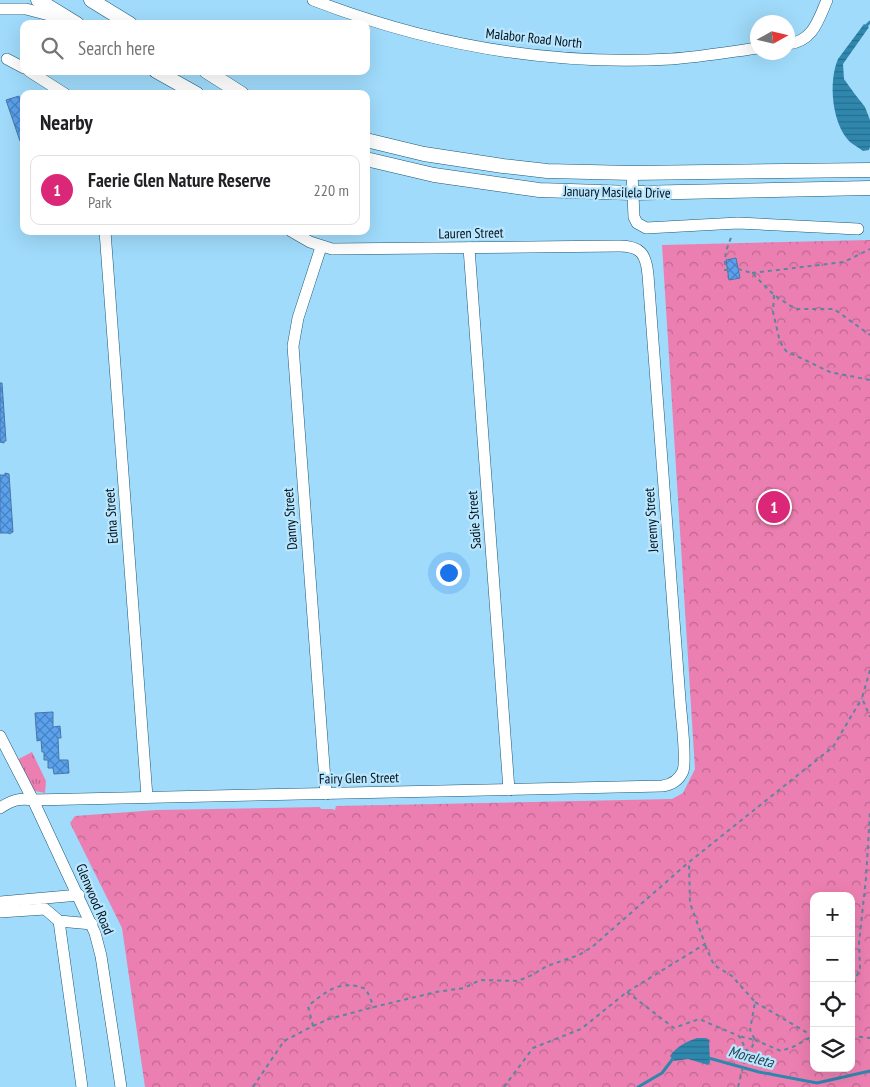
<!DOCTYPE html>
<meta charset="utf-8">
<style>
body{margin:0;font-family:"PT Sans Narrow",sans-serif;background:#f6f6f6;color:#202124}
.controls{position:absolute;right:15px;bottom:15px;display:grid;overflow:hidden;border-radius:10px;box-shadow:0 5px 20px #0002}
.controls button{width:45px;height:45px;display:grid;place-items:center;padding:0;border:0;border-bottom:1px solid #e0e0e0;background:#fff;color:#202124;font:25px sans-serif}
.compass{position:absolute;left:750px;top:15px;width:45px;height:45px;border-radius:50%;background:#fff;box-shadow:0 5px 20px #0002;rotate:82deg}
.you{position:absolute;left:448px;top:572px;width:18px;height:18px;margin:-12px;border:4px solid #fff;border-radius:50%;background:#1a73e8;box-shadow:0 0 0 8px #1a73e833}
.badge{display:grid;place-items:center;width:32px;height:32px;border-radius:50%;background:#db2777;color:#fff;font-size:16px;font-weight:700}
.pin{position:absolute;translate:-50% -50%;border:2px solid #fff;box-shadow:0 1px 5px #0006}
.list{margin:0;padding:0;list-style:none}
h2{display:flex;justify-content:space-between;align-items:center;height:65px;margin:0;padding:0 20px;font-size:21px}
h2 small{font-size:16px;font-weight:400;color:#757577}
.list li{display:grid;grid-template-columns:32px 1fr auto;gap:15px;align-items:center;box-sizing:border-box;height:70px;margin:0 10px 10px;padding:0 10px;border:1px solid #e0e0e0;border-radius:10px}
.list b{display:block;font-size:19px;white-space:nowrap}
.list p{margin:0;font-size:16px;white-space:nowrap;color:#757577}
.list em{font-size:16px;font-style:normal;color:#757577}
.icon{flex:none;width:28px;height:28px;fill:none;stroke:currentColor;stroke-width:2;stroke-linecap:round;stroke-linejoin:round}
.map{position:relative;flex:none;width:870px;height:1087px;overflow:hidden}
.search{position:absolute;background:#fff;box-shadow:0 5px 20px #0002;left:20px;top:20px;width:350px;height:55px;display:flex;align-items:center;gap:12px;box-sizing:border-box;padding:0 18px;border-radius:10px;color:#757577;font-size:19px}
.panel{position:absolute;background:#fff;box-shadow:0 5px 20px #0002;left:20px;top:90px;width:350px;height:145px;border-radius:10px}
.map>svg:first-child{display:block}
.grass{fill:url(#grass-tufts)}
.park{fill:url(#park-crowns);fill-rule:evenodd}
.water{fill:url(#water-rules)}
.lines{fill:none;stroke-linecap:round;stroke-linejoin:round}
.stream{stroke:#3087ae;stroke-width:3}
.building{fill:url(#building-cross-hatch);stroke:#4876a8}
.minor-casing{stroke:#1b5873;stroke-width:12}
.major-casing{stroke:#1b5873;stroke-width:15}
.path{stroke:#5d869e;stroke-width:2;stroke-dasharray:4 4;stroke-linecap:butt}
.minor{stroke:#fff;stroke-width:11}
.major{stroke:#fff;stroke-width:14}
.labels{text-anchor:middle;stroke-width:4.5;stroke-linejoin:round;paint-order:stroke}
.street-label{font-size:14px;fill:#00101b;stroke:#bae6fe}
.water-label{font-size:15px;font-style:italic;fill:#294451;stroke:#bae6fe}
</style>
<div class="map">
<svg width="870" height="1087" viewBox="0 0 870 1087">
<defs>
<pattern id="grass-tufts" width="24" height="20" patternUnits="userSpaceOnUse" patternTransform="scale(1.25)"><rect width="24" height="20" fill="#ec7fb1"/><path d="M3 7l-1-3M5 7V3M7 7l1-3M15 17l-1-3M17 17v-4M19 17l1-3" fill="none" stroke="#bd678f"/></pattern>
<pattern id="park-crowns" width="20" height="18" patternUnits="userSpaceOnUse" patternTransform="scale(1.25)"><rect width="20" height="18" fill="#ec7fb1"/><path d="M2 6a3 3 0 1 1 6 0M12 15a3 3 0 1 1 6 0" fill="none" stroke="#bd678f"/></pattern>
<pattern id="water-rules" width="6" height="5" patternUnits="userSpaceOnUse" patternTransform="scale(1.25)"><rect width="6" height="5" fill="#3087ae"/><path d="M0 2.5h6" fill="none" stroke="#266d8d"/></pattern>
<pattern id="building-cross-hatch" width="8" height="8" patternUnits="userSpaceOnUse" patternTransform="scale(1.25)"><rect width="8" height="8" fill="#5aa1ee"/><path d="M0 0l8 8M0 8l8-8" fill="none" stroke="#4882c0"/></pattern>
</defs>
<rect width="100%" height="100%" fill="#a0dbfb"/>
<!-- grass -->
<polygon class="grass" points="32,752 46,781 45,793 35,791 13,762"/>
<!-- park -->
<path class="park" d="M870 240V1087H145L122 928 70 823 75 816 156 810 320 807 321 809H332L335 810 336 806 672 799 683 793 695 769 662 245ZM814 896H851V1068H814Z"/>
<!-- water -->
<g class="water">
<path d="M864 24 869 27 843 64 844 79 854 93 865 107 870 120V147L869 150 863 151C859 148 854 145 850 142 832 124 828 82 838 59Z"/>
<path d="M697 1038H705L709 1040 710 1062 708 1065 688 1059 674 1061 670 1056C677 1046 686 1042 697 1038Z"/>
</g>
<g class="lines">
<!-- stream -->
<g class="stream">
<polyline points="865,27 870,22"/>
<polyline points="705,1057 759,1072 817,1083 870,1071"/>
<polyline points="638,1087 662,1073 675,1056"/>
</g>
</g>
<!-- building -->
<g class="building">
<polygon points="19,96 21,104 24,103 24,140 20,141 6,100"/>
<polygon points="736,258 740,278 729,280 726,260"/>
<polygon points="0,383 2,383 6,441 4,441 4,443 0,442"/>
<polygon points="5,473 9,474 13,532 9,534 9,533 0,533 0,475 5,475"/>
<polygon points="53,712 53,727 60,726 61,738 58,738 59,760 68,760 69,773 54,774 53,768 48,768 48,760 44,760 44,752 42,752 41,740 37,741 35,713"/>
</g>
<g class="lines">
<!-- minor casing -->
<g class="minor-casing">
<g id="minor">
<path d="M313 0C427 44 548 66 671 59 700 57 729 52 758 48"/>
<polyline points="0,9 26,9 64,19"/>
<path d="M788 44C813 41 818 21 827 0"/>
<polyline points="7,59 24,68"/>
<polyline points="29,71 65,94"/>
<polyline points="632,173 634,217 637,223 646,228 738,223 858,229"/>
<polyline points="105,231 147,797"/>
<polyline points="321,247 298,318 293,346 326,794"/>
<polyline points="469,248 509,790"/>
<polyline points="0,736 33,800 95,933 101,956 121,1087"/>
<path d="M0 808C12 800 19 798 33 800L662 786C671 785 679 780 683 771 687 759 681 715 680 700L648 275C646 254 641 246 619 246L332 249 310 242 291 231"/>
<polyline points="0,902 79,895"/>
<polyline points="0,912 45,909 59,921 92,924"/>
<polyline points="59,921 82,1087"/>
</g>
</g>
<!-- major casing -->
<g class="major-casing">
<g id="major">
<polyline points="38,0 77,24"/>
<polyline points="91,0 130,24"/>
<polyline points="156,71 197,94"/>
<polyline points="206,71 242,94"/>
<polyline points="366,140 424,154 503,166 547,171 632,173 870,170"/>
<polyline points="366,159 434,175 539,190 633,193 870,188"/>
</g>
</g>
<!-- path -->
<g class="path">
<polyline points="738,269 752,273 774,295 789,305 797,309 834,309 870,335"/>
<polyline points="728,270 725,270 725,260 726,251 732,235"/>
<polyline points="752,273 844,262 870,249"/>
<polyline points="774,295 773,312 780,342 786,351 830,372 870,380"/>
<polyline points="870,670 862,698 870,717"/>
<polyline points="705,945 714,965 732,976 755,1002 750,1030 755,1040 739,1036"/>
<polyline points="851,991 860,968 859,943 866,878 870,812"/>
<polyline points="627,992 674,1028 699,1019 739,1036 747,1051 752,1047 755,1040 781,1051 795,1046 814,1035"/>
<polyline points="755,1002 811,1035"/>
<polyline points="313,1026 329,1019 374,1007"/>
<polyline points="851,1036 870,1038"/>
<path d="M253 1087 284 1041 313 1026 308 1006C328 990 341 979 366 989L374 1007 436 992 464 988 480 980 518 981 532 975 547 966 579 955 592 947 689 862"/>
<polyline points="504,1087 533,1048 581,1029 627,992 705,944 690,903 689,862 833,747 862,698"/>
<polyline points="738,1087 747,1051"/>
</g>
<!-- minor -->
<use href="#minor" class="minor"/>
<!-- major -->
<use href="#major" class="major"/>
</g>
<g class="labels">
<!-- street labels -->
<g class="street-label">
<text transform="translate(534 38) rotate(6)" y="5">Malabor Road North</text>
<text transform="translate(617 192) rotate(1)" y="5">January Masilela Drive</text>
<text transform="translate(471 233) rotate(-1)" y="5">Lauren Street</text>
<text transform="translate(111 516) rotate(-94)" y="5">Edna Street</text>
<text transform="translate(290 519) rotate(-94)" y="5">Danny Street</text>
<text transform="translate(474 520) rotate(-94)" y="5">Sadie Street</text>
<text transform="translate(651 520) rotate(-94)" y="5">Jeremy Street</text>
<text transform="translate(359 778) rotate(-1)" y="5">Fairy Glen Street</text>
<text transform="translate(95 899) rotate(67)" y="5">Glenwood Road</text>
</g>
<!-- water labels -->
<g class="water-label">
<text transform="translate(751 1057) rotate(15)" y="5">Moreleta</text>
</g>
</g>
</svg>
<div class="controls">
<button>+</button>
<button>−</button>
<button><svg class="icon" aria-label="locate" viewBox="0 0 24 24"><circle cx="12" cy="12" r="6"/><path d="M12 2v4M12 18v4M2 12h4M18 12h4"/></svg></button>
<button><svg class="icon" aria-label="layers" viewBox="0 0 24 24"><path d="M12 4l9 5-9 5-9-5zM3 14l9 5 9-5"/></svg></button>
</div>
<svg class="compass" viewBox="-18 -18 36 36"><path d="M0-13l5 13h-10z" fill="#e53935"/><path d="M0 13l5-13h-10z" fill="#757577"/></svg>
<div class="you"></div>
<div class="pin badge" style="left:774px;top:507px">1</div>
<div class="search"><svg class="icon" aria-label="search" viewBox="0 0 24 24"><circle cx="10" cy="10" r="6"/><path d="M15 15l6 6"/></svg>Search here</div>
<section class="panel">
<h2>Nearby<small></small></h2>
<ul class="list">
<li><span class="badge">1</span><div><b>Faerie Glen Nature Reserve</b><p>Park</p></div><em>220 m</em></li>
</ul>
</section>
</div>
